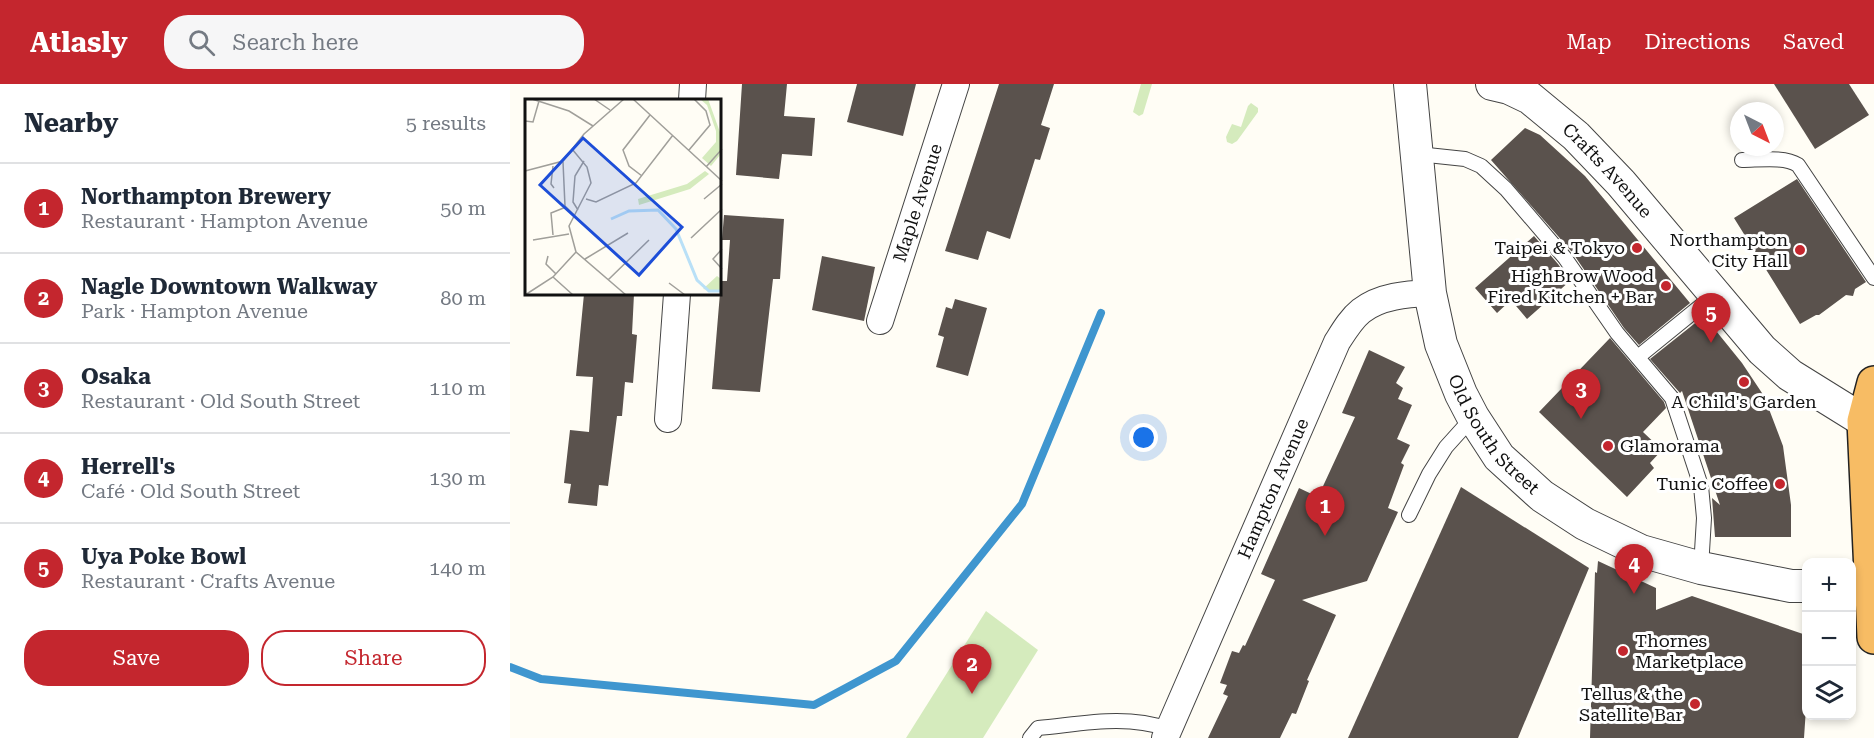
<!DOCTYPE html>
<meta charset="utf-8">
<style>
body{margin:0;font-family:"Roboto Serif",serif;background:#f6f6f7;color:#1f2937}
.controls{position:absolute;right:18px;bottom:18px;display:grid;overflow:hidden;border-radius:12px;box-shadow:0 3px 9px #0003}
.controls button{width:54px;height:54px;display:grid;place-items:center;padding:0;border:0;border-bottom:2px solid #e0e1e3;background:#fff;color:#1f2937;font:30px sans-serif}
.compass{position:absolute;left:1220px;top:18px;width:54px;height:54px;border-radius:50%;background:#fff;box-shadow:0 3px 9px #0003;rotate:138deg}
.you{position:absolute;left:634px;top:354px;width:21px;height:21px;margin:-15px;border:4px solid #fff;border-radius:50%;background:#1a73e8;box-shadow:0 0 0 9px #1a73e833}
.badge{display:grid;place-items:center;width:39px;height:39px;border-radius:50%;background:#c4262e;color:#fff;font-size:20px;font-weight:700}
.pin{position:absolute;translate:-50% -50px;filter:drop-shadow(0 2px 3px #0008)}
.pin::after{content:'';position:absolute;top:32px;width:21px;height:18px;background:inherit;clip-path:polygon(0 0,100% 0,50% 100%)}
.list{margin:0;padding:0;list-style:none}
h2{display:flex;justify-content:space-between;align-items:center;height:78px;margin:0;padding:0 24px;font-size:26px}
h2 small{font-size:20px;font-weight:400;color:#747a83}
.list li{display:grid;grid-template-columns:39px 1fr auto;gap:18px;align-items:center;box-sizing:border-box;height:90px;padding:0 24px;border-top:2px solid #e0e1e3}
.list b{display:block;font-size:22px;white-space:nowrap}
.list p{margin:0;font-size:20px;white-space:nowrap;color:#747a83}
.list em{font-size:20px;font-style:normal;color:#747a83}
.actions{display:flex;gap:12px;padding:18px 24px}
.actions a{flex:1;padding:14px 0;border:2px solid #c4262e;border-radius:24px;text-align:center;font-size:21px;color:#c4262e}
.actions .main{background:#c4262e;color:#fff}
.icon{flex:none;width:33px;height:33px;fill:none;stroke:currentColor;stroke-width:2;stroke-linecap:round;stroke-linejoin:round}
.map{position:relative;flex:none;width:1364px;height:654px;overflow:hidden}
header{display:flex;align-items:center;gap:36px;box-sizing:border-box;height:84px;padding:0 30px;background:#c4262e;color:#fff}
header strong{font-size:28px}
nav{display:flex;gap:33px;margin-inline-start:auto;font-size:21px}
.search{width:420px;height:54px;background:#f6f6f7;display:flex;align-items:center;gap:15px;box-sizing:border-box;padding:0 21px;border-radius:24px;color:#747a83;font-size:22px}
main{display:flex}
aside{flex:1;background:#fff}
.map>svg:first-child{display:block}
.green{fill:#d5ebbd}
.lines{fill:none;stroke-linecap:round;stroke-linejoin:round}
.stream{stroke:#3f96cf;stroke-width:8}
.building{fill:#5a524d}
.service-casing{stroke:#444;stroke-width:16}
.minor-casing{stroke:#444;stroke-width:28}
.tertiary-casing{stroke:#444;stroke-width:34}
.trunk-casing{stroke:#222;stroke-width:36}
.service{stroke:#fff;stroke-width:14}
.minor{stroke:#fff;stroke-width:26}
.tertiary{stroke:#fff;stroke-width:32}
.trunk{stroke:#f7bc64;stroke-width:33}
.poi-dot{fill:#c4262e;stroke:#fff;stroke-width:2}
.labels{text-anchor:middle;stroke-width:6;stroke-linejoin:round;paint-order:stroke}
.street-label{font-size:18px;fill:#111;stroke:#fff}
.poi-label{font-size:18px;fill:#111;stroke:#fff;text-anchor:end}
.inset-river{fill:none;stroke:#b9e0f7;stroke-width:3}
.inset-road{fill:none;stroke:#a09f9a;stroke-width:1.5}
.view{fill:#1d4ed8;fill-opacity:0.15;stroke:#1d4ed8;stroke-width:3}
.inset-edge{fill:none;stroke:#111;stroke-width:3}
</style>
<header>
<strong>Atlasly</strong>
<div class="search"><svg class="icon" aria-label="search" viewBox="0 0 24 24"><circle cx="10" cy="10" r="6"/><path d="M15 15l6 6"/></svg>Search here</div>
<nav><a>Map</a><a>Directions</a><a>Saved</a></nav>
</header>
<main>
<aside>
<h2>Nearby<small>5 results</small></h2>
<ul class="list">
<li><span class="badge">1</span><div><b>Northampton Brewery</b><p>Restaurant · Hampton Avenue</p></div><em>50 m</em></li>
<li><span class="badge">2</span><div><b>Nagle Downtown Walkway</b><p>Park · Hampton Avenue</p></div><em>80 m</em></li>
<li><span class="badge">3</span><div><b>Osaka</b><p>Restaurant · Old South Street</p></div><em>110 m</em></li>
<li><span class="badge">4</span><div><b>Herrell's</b><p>Café · Old South Street</p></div><em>130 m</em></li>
<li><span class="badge">5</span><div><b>Uya Poke Bowl</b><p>Restaurant · Crafts Avenue</p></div><em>140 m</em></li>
</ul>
<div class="actions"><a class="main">Save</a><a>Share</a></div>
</aside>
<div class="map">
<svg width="1364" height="654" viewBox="0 0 1364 654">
<rect width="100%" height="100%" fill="#fffdf5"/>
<!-- green -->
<g class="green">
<polygon points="631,0 642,0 633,30 629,32 623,28"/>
<polygon points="741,19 748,24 748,28 727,57 722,60 717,58 716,53 722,40 731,43 738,22"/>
<polygon points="476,527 528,566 473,654 396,654"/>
</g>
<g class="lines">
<!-- stream -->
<polyline class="stream" points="0,583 31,595 304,621 386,577 512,420 591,229"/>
</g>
<!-- building -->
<g class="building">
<polygon points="232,0 277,0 274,32 305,34 302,72 272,70 269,95 226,91"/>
<polygon points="347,0 406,0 393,52 337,38"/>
<polygon points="489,0 544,0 531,41 540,44 530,76 525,75 500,155 477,147 468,176 435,167"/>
<polygon points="1264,0 1339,0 1359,31 1305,65"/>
<polygon points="1015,44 1030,51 1075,92 1180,219 1129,261 1114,244 1062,168 981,76"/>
<polygon points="1287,95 1356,198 1345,205 1343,212 1336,211 1309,231 1306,231 1290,240 1224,134"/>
<polygon points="214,131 274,135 270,195 263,195 250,308 202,305 211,197 217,197 220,156 212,156"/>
<polygon points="1024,152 1048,180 1060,197 1017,235 1001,216 987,229 965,204"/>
<polygon points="312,172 365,183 354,237 302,226"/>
<polygon points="74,210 124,210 122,250 127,251 123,299 115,298 112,332 107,332 98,402 89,401 87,422 58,419 61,400 54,399 60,346 79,348 83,293 66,292"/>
<polygon points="445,215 477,224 458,292 426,283 434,253 428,251 436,223 442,225"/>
<polygon points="1194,232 1232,279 1254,312 1273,362 1281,421 1281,453 1205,453 1202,414 1210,421 1172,307 1170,309 1140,275"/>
<polygon points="1100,254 1154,318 1156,324 1133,348 1152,366 1140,379 1144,384 1117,413 1029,328"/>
<polygon points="859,266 895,283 886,299 893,304 888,315 902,321 887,355 900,361 891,379 894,381 878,424 888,428 857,497 792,516 826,531 797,596 799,597 786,630 782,629 770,654 698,654 718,612 713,610 717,601 710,599 722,567 729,569 733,561 735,562 765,496 751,490 789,404 808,413 845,333 832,329"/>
<polygon points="951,403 1079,484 1008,654 838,654"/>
<polygon points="1088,477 1146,504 1146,526 1182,512 1296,551 1296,624 1294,654 1080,654 1085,488 1087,489"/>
</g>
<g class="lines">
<!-- service casing -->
<g class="service-casing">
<g id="service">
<polyline points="908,70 955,75 971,82 996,105 1055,174 1107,249 1162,314 1191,402 1194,434 1191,484"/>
<path d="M1232 76C1249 76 1274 72 1288 81L1364 194"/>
<polyline points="1128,273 1192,221"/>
<polyline points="899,431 919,390 936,363 963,333"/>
<path d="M520 654 528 644C572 640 615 630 658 645"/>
</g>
</g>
<!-- minor casing -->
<g class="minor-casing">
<g id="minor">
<polyline points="182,16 183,0"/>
<path id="s1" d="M370 237 446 0"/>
<polyline points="158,335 167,210"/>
<path id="s2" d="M655 654 827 258C834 247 841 235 851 227 870 212 897 210 920 209"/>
</g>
</g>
<!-- tertiary casing -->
<g class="tertiary-casing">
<g id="tertiary">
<path id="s3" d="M900 0 920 209 931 260 951 310 963 333 989 373 1032 412 1075 440 1131 467 1191 484 1281 502H1296"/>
<path id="s4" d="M982 0 999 4 1020 14 1066 52 1111 99 1252 266 1280 291 1354 337"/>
</g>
</g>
<!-- trunk casing -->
<g class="trunk-casing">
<polyline id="trunk" points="1364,299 1354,337 1364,553"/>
</g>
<!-- service -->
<use href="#service" class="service"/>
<!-- minor -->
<use href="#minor" class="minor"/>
<!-- tertiary -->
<use href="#tertiary" class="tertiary"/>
<!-- trunk -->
<use href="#trunk" class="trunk"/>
</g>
<!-- markers -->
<g class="poi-dot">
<circle cx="1127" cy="164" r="6"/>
<circle cx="1290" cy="166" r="6"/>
<circle cx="1156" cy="202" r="6"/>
<circle cx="1234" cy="298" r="6"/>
<circle cx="1098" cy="362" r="6"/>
<circle cx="1270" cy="400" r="6"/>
<circle cx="1113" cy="567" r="6"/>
<circle cx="1185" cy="620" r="6"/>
</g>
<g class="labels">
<!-- street labels -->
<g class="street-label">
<text dy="6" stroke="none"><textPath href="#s4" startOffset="147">Crafts Avenue</textPath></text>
<text dy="6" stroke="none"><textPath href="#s1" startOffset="124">Maple Avenue</textPath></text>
<text dy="6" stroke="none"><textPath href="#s3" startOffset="368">Old South Street</textPath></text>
<text dy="6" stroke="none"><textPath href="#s2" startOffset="272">Hampton Avenue</textPath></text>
</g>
<!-- poi labels -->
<g class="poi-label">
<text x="1278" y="162">Northampton<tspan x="1278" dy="21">City Hall</tspan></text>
<text x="1115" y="170">Taipei &amp; Tokyo</text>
<text x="1144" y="198">HighBrow Wood<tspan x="1144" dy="21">Fired Kitchen + Bar</tspan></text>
<text x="1234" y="324" text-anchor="middle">A Child's Garden</text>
<text x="1110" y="368" text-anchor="start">Glamorama</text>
<text x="1258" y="406">Tunic Coffee</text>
<text x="1125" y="563" text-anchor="start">Thornes<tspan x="1125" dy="21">Marketplace</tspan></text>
<text x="1173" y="616">Tellus &amp; the<tspan x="1173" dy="21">Satellite Bar</tspan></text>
</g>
</g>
<!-- overview -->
<g transform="translate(15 15)">
<rect width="196" height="196" fill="#fffdf5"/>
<path d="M175 0H183L196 36 195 56 186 67 177 59 191 43V32L182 6ZM180 72 184 75 165 90 114 106 113 100 162 85ZM192 177 196 180V193L178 190Z" fill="#d5ebbd"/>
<path class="inset-river" d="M86 120 104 112 133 111 151 130 172 181 184 192H197"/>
<path class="inset-road" d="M7 0 44 12 68 27M69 0 85 11M108 0 197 82M0 22 8 23 14 2M47 50 62 68 66 84 44 127 51 153M164 51 185 26 181 12 169 0M38 63 40 107 49 116M28 67 26 85 29 89M181 68 197 50M0 72 38 62 59 35 99 0M117 77 104 67 98 51 125 16M61 100 71 103 111 84 148 36M179 100 197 85M53 111 48 103 50 77 59 62M28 136 26 114 41 108M166 139 197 110M8 141 44 135M197 150 188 160 197 170M23 157 21 165 31 175M60 160 103 134M28 178 48 196M83 181 124 141M144 184 160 196M0 196 28 178 51 153 101 196"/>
<path class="view" d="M58 39 157 128 114 176 15 86Z"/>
<rect width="196" height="196" class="inset-edge"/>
</g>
</svg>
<div class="controls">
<button>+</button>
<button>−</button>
<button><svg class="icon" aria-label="layers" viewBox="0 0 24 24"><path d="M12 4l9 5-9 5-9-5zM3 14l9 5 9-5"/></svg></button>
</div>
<svg class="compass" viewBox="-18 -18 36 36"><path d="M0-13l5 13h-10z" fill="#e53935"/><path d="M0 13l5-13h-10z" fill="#747a83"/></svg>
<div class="you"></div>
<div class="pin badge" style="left:815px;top:452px">1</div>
<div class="pin badge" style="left:462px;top:610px">2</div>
<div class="pin badge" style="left:1071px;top:335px">3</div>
<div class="pin badge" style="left:1124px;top:510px">4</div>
<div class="pin badge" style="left:1201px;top:259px">5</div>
</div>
</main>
